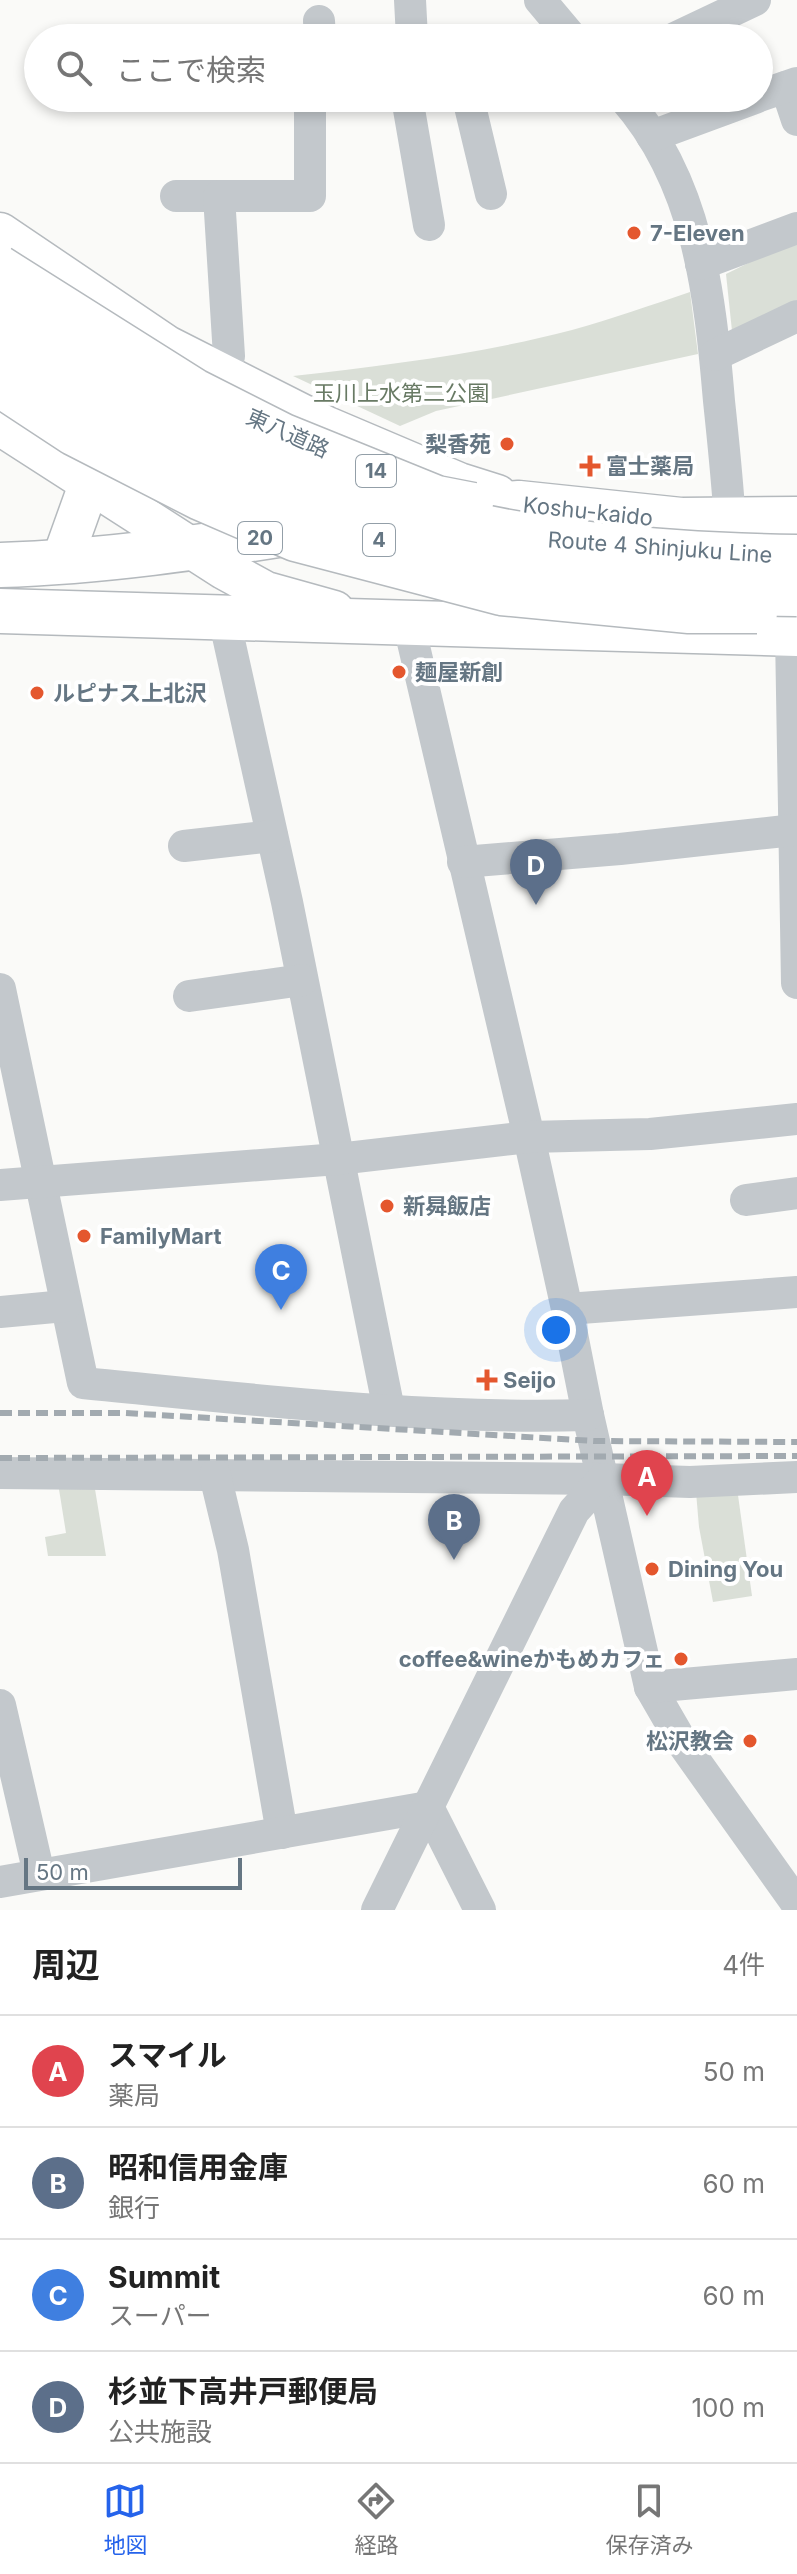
<!DOCTYPE html>
<html lang="ja">
<meta charset="utf-8">
<style>
body{margin:0;font-family:Inter,"Noto Sans JP",sans-serif;background:#f6f6f6;color:#222}
.scale{position:absolute;left:24px;bottom:20px;width:218px;box-sizing:border-box;padding-left:8px;border:4px solid #657683;border-top:0;font-size:22px;line-height:28px;white-space:nowrap;color:#657683;-webkit-text-stroke:6px #fff;paint-order:stroke}
.you{position:absolute;left:556px;top:1330px;width:28px;height:28px;margin:-20px;border:6px solid #fff;border-radius:50%;background:#1a73e8;box-shadow:0 0 0 12px #1a73e833}
.badge{display:grid;place-items:center;width:52px;height:52px;border-radius:50%;background:#2563eb;color:#fff;font-size:26px;font-weight:700}
.pin{position:absolute;translate:-50% -66px;filter:drop-shadow(0 2px 4px #0008)}
.pin::after{content:'';position:absolute;top:42px;width:28px;height:24px;background:inherit;clip-path:polygon(0 0,100% 0,50% 100%)}
.list{margin:0;padding:0;list-style:none}
h2{display:flex;justify-content:space-between;align-items:center;height:104px;margin:0;padding:0 32px;font-size:34px}
h2 small{font-size:26px;font-weight:400;color:#767676}
.list li{display:grid;grid-template-columns:52px 1fr auto;gap:24px;align-items:center;box-sizing:border-box;height:112px;padding:0 32px;border-top:2px solid #e0e0e0}
.list b{display:block;font-size:30px;white-space:nowrap}
.list p{margin:0;font-size:26px;white-space:nowrap;color:#767676}
.list em{font-size:26px;font-style:normal;color:#767676}
.icon{flex:none;width:44px;height:44px;fill:none;stroke:currentColor;stroke-width:2;stroke-linecap:round;stroke-linejoin:round}
.map{position:relative;flex:none;width:797px;height:1910px;overflow:hidden}
.search{position:absolute;background:#fff;box-shadow:0 4px 12px #0003;left:24px;right:24px;top:24px;height:88px;display:flex;align-items:center;gap:20px;box-sizing:border-box;padding:0 28px;border-radius:44px;color:#767676;font-size:30px}
.sheet{height:552px;background:#fff}
nav{display:flex;justify-content:space-around;align-items:center;box-sizing:border-box;height:112px;border-top:2px solid #e0e0e0;background:#fff;font-size:22px;color:#767676}
nav a{display:grid;justify-items:center;gap:4px}
nav .on{color:#2563eb}
.map>svg:first-child{display:block}
.green{fill:#dadfd7}
.lines{fill:none;stroke-linecap:round;stroke-linejoin:round}
.major-casing{stroke:#b5babe;stroke-width:43}
.highway-casing{stroke:#b4b9bd;stroke-width:47}
.minor{stroke:#c3c8cc;stroke-width:32}
.major{stroke:#fff;stroke-width:40}
.highway{stroke:#fff;stroke-width:44}
.rail{stroke:#a2aab0;stroke-width:6;stroke-dasharray:12 6;stroke-linecap:butt}
.major-bridge-casing{stroke:#b5babe;stroke-width:43;stroke-linecap:butt}
.highway-bridge-casing{stroke:#b4b9bd;stroke-width:47;stroke-linecap:butt}
.major-bridge{stroke:#fff;stroke-width:40}
.highway-bridge{stroke:#fff;stroke-width:44}
.poi-dot{fill:#e4572e;stroke:#fff;stroke-width:3}
.labels{text-anchor:middle;stroke-width:8;stroke-linejoin:round;paint-order:stroke}
.shield{fill:#fff;stroke:#939fa8;stroke-width:2}
.shield-label{font-size:20px;font-weight:bold;fill:#657683}
.poi-label{font-size:22px;font-weight:bold;fill:#657683;stroke:#fff;text-anchor:start}
.park-label{font-size:22px;fill:#687a64;stroke:#fff}
.street-label{font-size:22px;fill:#657683;stroke:#fff}
</style>
<div class="map">
<svg width="797" height="1910" viewBox="0 0 797 1910">
<rect width="100%" height="100%" fill="#fafaf8"/>
<!-- green -->
<g class="green">
<polygon points="797,239 797,300 732,331 726,274"/>
<path d="M690 292 698 354 436 411 400 426 293 376C386 365 481 354 572 330 612 319 651 305 690 292Z"/>
<polygon points="58,1483 94,1483 106,1556 48,1556 45,1537 66,1533"/>
<polygon points="737,1488 752,1596 713,1602 699,1527 696,1492"/>
</g>
<g class="lines">
<!-- major casing -->
<g class="major-casing">
<g id="major">
<polyline points="0,233 167,346 327,427 459,483 497,495"/>
<polyline points="0,425 224,569 266,592 334,611"/>
<polyline points="61,563 90,482"/>
</g>
</g>
<!-- highway casing -->
<g class="highway-casing">
<g id="highway">
<polyline points="434,510 519,503 681,520 797,519"/>
<path d="M0 565C102 562 203 547 303 531"/>
<polyline points="0,611 797,634"/>
</g>
</g>
<!-- minor -->
<g class="minor">
<polyline points="410,0 412,38"/>
<polyline points="540,0 572,38"/>
<polyline points="319,21 320,38"/>
<polyline points="675,38 755,0"/>
<polyline points="786,87 797,120"/>
<polyline points="759,96 797,83"/>
<polyline points="407,98 429,225"/>
<polyline points="468,98 491,194"/>
<path d="M624 98C698 182 710 294 719 401 724 448 729 495 731 541"/>
<polyline points="652,136 755,98"/>
<polyline points="176,196 219,196"/>
<polyline points="701,264 797,228"/>
<polyline points="715,355 797,316"/>
<polyline points="229,356 219,196 310,196 310,98"/>
<polyline points="224,618 287,902 389,1410"/>
<polyline points="408,621 529,1137 567,1309 588,1415 650,1687 683,1744 797,1904"/>
<polyline points="791,634 797,983"/>
<polyline points="184,846 272,836"/>
<polyline points="463,862 620,849 794,830"/>
<path d="M0 989 83 1383C250 1399 419 1420 588 1415"/>
<polyline points="189,996 302,980"/>
<polyline points="0,1185 338,1159 529,1137 650,1134 797,1119"/>
<polyline points="746,1200 797,1193"/>
<polyline points="567,1309 797,1292"/>
<polyline points="0,1312 65,1306"/>
<polyline points="0,1473 603,1479 690,1482 797,1477"/>
<polyline points="215,1475 233,1550 282,1833"/>
<polyline points="650,1687 797,1674"/>
<polyline points="0,1705 39,1874"/>
<polyline points="428,1807 480,1910"/>
<polyline points="0,1882 428,1807"/>
<polyline points="377,1910 574,1511 603,1479"/>
</g>
<!-- major -->
<use href="#major" class="major"/>
<!-- highway -->
<use href="#highway" class="highway"/>
<!-- rail -->
<g class="rail">
<polyline points="0,1413 125,1413 594,1441 797,1442"/>
<polyline points="0,1458 797,1456"/>
</g>
<!-- major-bridge casing -->
<g class="major-bridge-casing">
<g id="major-bridge">
<polyline points="0,266 195,389 284,434 437,496 473,503"/>
<polyline points="0,387 73,435 200,500 295,541 501,595 689,613 757,613"/>
</g>
</g>
<!-- highway-bridge casing -->
<g class="highway-bridge-casing">
<g id="highway-bridge">
<path d="M0 308C121 391 252 466 395 506 526 543 661 555 797 557"/>
<path d="M0 355C91 411 182 467 281 507 449 575 618 591 797 594"/>
</g>
</g>
<!-- major-bridge -->
<use href="#major-bridge" class="major-bridge"/>
<!-- highway-bridge -->
<use href="#highway-bridge" class="highway-bridge"/>
</g>
<!-- markers -->
<g class="poi-dot">
<circle cx="634" cy="233" r="8"/>
<circle cx="507" cy="444" r="8"/>
<path d="M586 454h8v8h8v8h-8v8h-8v-8h-8v-8h8z"/>
<circle cx="399" cy="672" r="8"/>
<circle cx="37" cy="693" r="8"/>
<circle cx="387" cy="1206" r="8"/>
<circle cx="84" cy="1236" r="8"/>
<path d="M483 1368h8v8h8v8h-8v8h-8v-8h-8v-8h8z"/>
<circle cx="652" cy="1569" r="8"/>
<circle cx="681" cy="1659" r="8"/>
<circle cx="750" cy="1741" r="8"/>
</g>
<g class="labels">
<!-- shield labels -->
<g class="shield">
<rect x="356" y="455" width="40" height="32" rx="6"/>
<rect x="238" y="522" width="44" height="32" rx="6"/>
<rect x="363" y="524" width="32" height="32" rx="6"/>
</g>
<g class="shield-label">
<text x="376" y="478">14</text>
<text x="260" y="545">20</text>
<text x="379" y="547">4</text>
</g>
<!-- poi labels -->
<g class="poi-label">
<text x="650" y="241">7-Eleven</text>
<text x="491" y="452" text-anchor="end">梨香苑</text>
<text x="606" y="474">富士薬局</text>
<text x="415" y="680">麺屋新創</text>
<text x="53" y="701">ルピナス上北沢</text>
<text x="403" y="1214">新曻飯店</text>
<text x="100" y="1244">FamilyMart</text>
<text x="503" y="1388">Seijo</text>
<text x="668" y="1577">Dining You</text>
<text x="665" y="1667" text-anchor="end">coffee&amp;wineかもめカフェ</text>
<text x="734" y="1749" text-anchor="end">松沢教会</text>
</g>
<!-- park labels -->
<g class="park-label">
<text x="401" y="401">玉川上水第二公園</text>
</g>
<!-- street labels -->
<g class="street-label">
<text transform="translate(288 433) rotate(24)" y="8">東八道路</text>
<text transform="translate(588 511) rotate(6)" y="8">Koshu-kaido</text>
<text transform="translate(660 547) rotate(4)" y="8">Route 4 Shinjuku Line</text>
</g>
</g>
</svg>
<div class="scale">50 m</div>
<div class="you"></div>
<div class="pin badge" style="left:647px;top:1516px;background:#e0444e">A</div>
<div class="pin badge" style="left:454px;top:1560px;background:#5c6f8a">B</div>
<div class="pin badge" style="left:281px;top:1310px;background:#3f7fe0">C</div>
<div class="pin badge" style="left:536px;top:905px;background:#5c6f8a">D</div>
<div class="search"><svg class="icon" aria-label="search" viewBox="0 0 24 24"><circle cx="10" cy="10" r="6"/><path d="M15 15l6 6"/></svg>ここで検索</div>
</div>
<section class="sheet">
<h2>周辺<small>4件</small></h2>
<ul class="list">
<li><span class="badge" style="background:#e0444e">A</span><div><b>スマイル</b><p>薬局</p></div><em>50 m</em></li>
<li><span class="badge" style="background:#5c6f8a">B</span><div><b>昭和信用金庫</b><p>銀行</p></div><em>60 m</em></li>
<li><span class="badge" style="background:#3f7fe0">C</span><div><b>Summit</b><p>スーパー</p></div><em>60 m</em></li>
<li><span class="badge" style="background:#5c6f8a">D</span><div><b>杉並下高井戸郵便局</b><p>公共施設</p></div><em>100 m</em></li>
</ul>
</section>
<nav>
<a class="on"><svg class="icon" aria-label="map" viewBox="0 0 24 24"><path d="M3 6l6-2 6 2 6-2v14l-6 2-6-2-6 2zM9 4v14M15 6v14"/></svg>地図</a>
<a><svg class="icon" aria-label="directions" viewBox="0 0 24 24"><path d="M12 3l9 9-9 9-9-9zM9 14v-3h6M13 9l2 2-2 2"/></svg>経路</a>
<a><svg class="icon" aria-label="saved" viewBox="0 0 24 24"><path d="M7 4h10v16l-5-4-5 4z"/></svg>保存済み</a>
</nav>
